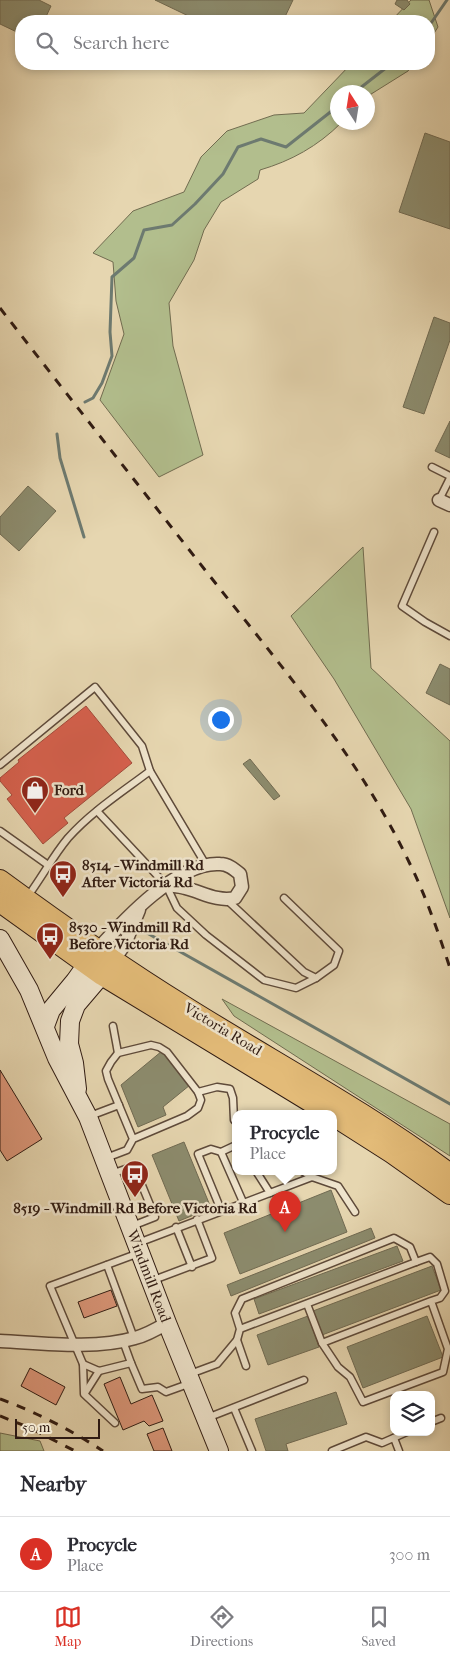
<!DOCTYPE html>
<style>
body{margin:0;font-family:"IM FELL French Canon",serif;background:#f2f2f3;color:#2b2b33}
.controls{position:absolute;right:15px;bottom:15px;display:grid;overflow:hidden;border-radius:10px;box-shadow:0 2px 8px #0003}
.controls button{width:45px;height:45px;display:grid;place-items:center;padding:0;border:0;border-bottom:1px solid #e1e1e2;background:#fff;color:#2b2b33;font:25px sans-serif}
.compass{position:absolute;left:330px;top:85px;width:45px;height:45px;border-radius:50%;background:#fff;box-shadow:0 2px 8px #0003;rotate:348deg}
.scale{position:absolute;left:15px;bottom:12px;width:85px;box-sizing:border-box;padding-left:5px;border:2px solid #301b12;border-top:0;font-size:14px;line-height:18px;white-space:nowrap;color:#301b12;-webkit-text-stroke:4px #efe4cc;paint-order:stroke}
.you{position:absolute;left:220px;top:719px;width:18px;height:18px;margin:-12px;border:4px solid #fff;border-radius:50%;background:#1a73e8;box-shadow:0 0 0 8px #1a73e833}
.badge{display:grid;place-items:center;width:32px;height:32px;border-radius:50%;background:#d93025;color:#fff;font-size:16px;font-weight:700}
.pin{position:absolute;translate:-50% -41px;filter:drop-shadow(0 1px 2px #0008)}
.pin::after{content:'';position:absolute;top:26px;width:18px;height:15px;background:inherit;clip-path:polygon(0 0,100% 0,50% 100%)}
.popup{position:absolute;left:232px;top:1110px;width:105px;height:65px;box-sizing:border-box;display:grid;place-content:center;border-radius:10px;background:#fff;filter:drop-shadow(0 1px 4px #0005);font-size:16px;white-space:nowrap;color:#7c7c81}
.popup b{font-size:19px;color:#2b2b33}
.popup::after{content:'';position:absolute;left:50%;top:100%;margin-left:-10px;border:10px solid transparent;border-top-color:#fff}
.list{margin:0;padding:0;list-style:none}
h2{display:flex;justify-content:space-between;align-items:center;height:65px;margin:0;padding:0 20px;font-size:21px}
h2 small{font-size:16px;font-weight:400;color:#7c7c81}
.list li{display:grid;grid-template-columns:32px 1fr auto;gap:15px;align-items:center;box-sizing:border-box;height:75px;padding:0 20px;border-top:1px solid #e1e1e2}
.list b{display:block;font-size:19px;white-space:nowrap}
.list p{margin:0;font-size:16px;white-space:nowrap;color:#7c7c81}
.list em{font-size:16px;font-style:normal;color:#7c7c81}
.icon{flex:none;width:28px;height:28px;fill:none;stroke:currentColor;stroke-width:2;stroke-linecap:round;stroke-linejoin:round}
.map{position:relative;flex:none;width:450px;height:1451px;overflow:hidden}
.search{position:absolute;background:#fff;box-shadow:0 2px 8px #0003;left:15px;right:15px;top:15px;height:55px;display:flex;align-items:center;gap:12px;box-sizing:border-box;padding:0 18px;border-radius:20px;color:#7c7c81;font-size:19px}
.sheet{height:140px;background:#fff}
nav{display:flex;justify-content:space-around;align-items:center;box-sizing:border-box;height:70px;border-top:1px solid #e1e1e2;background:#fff;font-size:14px;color:#7c7c81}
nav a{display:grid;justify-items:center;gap:2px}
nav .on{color:#d93025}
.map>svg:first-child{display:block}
.green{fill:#b2be8d;stroke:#716c50}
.shops{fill:#d6604d;stroke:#a44b3b}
.industry{fill:#8c8c6e;stroke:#706a52}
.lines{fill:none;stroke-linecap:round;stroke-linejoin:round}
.stream{stroke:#6d7a70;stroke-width:3}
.building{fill:#dd977a;stroke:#301b12}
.service-casing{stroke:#5e4a3a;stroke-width:9}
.minor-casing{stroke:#5e4a3a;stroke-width:15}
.secondary-casing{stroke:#301b12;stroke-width:20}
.primary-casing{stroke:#301b12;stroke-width:22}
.service{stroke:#efe4cc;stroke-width:6}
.minor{stroke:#efe4cc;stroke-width:12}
.secondary{stroke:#efe4cc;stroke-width:18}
.primary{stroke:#e3bb78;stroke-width:20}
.rail{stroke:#301b12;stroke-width:3;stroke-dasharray:9 9;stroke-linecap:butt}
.labels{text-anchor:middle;stroke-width:5;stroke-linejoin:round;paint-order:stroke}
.poi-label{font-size:15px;font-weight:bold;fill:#301b12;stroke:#efe4cc;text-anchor:start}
.street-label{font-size:15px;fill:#301b12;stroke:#efe4cc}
</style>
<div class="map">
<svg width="450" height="1451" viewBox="0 0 450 1451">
<rect width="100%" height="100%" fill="#e6d6b0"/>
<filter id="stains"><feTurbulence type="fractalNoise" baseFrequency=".004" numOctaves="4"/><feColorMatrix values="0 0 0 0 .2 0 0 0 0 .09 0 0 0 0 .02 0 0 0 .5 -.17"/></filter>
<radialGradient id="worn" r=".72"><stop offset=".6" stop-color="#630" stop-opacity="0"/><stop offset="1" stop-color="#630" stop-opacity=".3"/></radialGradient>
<!-- green -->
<g class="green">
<polygon points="411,0 429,0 438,27 429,41 429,21 391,21"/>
<path d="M351 64H413L408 71 368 96V92H338V122L341 123C318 146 291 161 260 170L258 179 221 202 204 230 194 260 169 303 173 346 203 455 159 477 100 400 124 334 116 301 113 262 93 253 133 211 184 192 201 157 227 131 274 115 304 113Z"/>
<polygon points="363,547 371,668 450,741 450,918 411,809 334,679 291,616"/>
<polygon points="222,999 450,1124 450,1156 234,1016"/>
<polygon points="0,1433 40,1441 44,1451 0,1451"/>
</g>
<!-- shops -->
<polygon class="shops" points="86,706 132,763 64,818 68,823 43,844 7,799 12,795 0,781 0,778 19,762 18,760"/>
<!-- industry -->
<g class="industry">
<polygon points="0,0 39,0 51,6 44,21 21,21 21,34 0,24"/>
<polygon points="155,0 293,0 283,21 199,21"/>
<polygon points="397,0 407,0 410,4 404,10 395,4"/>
<polygon points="425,133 450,142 450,229 399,212"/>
<polygon points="434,317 450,323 450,340 424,414 403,407"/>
<polygon points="450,421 450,458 435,451"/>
<polygon points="28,486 56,511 19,551 0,534 0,517"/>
<polygon points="440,664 450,669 450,705 426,693"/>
<polygon points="250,759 280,796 274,800 243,764"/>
<polygon points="162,1051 190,1085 163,1107 166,1115 138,1127 121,1085"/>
<polygon points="184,1142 211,1208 179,1221 152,1155"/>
<polygon points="331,1190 347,1232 240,1274 224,1233"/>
<polygon points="371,1228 375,1238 231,1296 227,1285"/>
<polygon points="397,1246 403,1261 259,1314 254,1299"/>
<polygon points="432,1266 441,1290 322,1335 313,1311"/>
<polygon points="308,1316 319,1347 268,1365 257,1335"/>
<polygon points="427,1316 443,1357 363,1388 347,1347"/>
<polygon points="336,1392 347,1424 286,1444 288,1451 266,1451 255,1419"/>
</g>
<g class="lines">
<!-- stream -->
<g class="stream">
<polyline points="429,26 447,0"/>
<polyline points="355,92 391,64"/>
<polyline points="85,402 93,398 102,383 112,356 110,332 112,277 134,258 144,230 172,225 195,204 223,174 238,147 261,139 286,147 338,106"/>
<polyline points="57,434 60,458 84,537"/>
<polyline points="147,933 450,1104"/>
</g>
</g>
<!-- building -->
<g class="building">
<polygon points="0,1070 42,1139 7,1161 0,1150"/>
<polygon points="111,1290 117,1306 84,1318 78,1302"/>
<polygon points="30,1368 65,1387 56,1405 21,1386"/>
<polygon points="120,1377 131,1404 152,1395 163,1421 149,1426 144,1421 123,1430 104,1384"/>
<polygon points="163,1428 172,1451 154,1451 147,1434"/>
</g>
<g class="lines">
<!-- service casing -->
<g class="service-casing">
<g id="service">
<polyline points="432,467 450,476"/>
<polyline points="439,500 450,478"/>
<polyline points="434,532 402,606 425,622 450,636"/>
<polyline points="0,765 95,687 142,746 150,771 206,865"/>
<polyline points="97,811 166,885 177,908 206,935 264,980 296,988 316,978"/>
<polyline points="0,831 48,865"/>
<path d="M28 896C42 877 53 856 68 838 91 812 122 792 150 771"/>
<polyline points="227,900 304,972 316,978 334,965 339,951 284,898"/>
<polyline points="113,1026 118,1053"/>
<polyline points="198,1092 217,1087 230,1089 233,1098 234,1120 236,1122"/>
<polyline points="90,1116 119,1105"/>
<polyline points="236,1145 221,1152 243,1202"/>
<polyline points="106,1158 127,1150 133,1139 187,1116 198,1108 201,1100 198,1092 167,1052 159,1047 151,1045 118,1053 111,1062 106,1071 108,1079 133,1139"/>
<polyline points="256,1171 270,1193"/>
<polyline points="302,1171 312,1177"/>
<polyline points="111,1174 134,1166 155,1217 132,1226"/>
<polyline points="221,1210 198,1154 211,1149 221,1152"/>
<polyline points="176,1227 192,1267"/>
<polyline points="138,1243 312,1177 338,1186 355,1212"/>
<polyline points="416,1262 430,1257 437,1264 445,1291 440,1298 431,1301 322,1343 338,1367 350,1377 363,1402 443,1372 448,1349 431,1301"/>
<polyline points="107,1265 134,1338"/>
<polyline points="151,1281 212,1258 197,1219"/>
<polyline points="307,1304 322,1343"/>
<polyline points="237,1340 246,1366"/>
<polyline points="123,1341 131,1363"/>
<polyline points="83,1364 99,1371 131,1363 142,1389 158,1387 166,1392 191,1383"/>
<polyline points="190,1374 217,1364 237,1340 240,1329 235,1313 242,1299 394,1238 410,1247 416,1262 240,1329"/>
<polyline points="85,1393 99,1371"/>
<polyline points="234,1408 252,1451"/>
<polyline points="207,1418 304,1380"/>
<polyline points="431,1422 441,1418"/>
<polyline points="115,1423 84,1394 83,1364 50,1286 139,1253"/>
<polyline points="394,1438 399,1451"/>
<polyline points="332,1451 366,1437 382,1443 407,1432"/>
</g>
</g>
<!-- minor casing -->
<g class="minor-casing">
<g id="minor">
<polyline points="439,500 450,505"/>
<path d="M97 950C123 921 178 861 220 864 228 864 234 869 240 874L242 887 235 898C217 902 202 892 185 888 179 886 172 886 166 885"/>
<polyline points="113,961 125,944 139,910"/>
<path d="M0 1341C42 1343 94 1350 135 1338 147 1335 157 1329 167 1323"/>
</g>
</g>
<!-- secondary casing -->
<g class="secondary-casing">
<g id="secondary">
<polyline points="0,939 29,990 57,1058 88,1117 167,1323 219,1451"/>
<polyline points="45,1026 51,1010 75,981 95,953"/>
<polyline points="77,1089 74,1063 69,1044 70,1021 76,1005 110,965"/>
</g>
</g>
<!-- primary casing -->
<g class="primary-casing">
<g id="primary">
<path d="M0 880C60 924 121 967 184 1006 273 1062 366 1111 450 1174"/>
<polyline points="0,902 102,975 329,1113"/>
<polyline points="334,1116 392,1153 450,1194"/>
</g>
</g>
<!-- service -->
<use href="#service" class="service"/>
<!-- minor -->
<use href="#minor" class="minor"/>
<!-- secondary -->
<use href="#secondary" class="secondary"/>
<!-- primary -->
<use href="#primary" class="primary"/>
<!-- rail -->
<g class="rail">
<path d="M0 308C69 397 139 486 209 575 281 666 359 757 409 862 426 896 438 932 450 968"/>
<path d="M0 1399C36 1412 71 1430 103 1451"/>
<polyline points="0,1416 28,1427 75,1451"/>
</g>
</g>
<!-- icons -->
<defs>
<g id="shop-pin" transform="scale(1.4375)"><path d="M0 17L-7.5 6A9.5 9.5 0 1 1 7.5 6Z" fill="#8f2418" stroke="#efe4cc"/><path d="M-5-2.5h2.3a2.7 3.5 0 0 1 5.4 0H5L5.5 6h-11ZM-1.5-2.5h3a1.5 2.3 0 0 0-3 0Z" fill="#fff"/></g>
<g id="bus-pin" transform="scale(1.4375)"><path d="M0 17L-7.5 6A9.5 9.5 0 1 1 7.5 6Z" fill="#8f2418" stroke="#efe4cc"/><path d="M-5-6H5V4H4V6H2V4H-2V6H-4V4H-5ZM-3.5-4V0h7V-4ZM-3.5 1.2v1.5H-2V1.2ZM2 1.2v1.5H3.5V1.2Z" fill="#fff"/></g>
</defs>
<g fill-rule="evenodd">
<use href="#shop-pin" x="35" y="790"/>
<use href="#bus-pin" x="63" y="874"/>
<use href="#bus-pin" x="50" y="936"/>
<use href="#bus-pin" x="135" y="1174"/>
</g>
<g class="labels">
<!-- poi labels -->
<g class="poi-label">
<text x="54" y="795">Ford</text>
<text x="82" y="870">8514 - Windmill Rd<tspan x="82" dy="17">After Victoria Rd</tspan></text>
<text x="69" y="932">8530 - Windmill Rd<tspan x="69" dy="17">Before Victoria Rd</tspan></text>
<text x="135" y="1213" text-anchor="middle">8519 - Windmill Rd Before Victoria Rd</text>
</g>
<!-- street labels -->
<g class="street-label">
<text transform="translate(223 1029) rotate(31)" y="5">Victoria Road</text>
<text transform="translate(149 1276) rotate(69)" y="5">Windmill Road</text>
</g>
</g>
<rect width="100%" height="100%" filter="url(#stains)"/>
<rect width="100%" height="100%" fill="url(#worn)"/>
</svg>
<div class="controls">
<button><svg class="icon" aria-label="layers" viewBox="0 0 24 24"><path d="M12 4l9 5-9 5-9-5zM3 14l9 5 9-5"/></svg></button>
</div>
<svg class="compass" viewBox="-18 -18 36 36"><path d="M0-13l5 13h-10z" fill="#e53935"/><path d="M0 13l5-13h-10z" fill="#7c7c81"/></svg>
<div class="scale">50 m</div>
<div class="you"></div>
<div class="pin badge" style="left:285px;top:1232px">A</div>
<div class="popup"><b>Procycle</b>Place</div>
<div class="search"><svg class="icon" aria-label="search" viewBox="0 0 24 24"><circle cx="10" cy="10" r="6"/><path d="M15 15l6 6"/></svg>Search here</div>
</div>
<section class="sheet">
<h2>Nearby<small></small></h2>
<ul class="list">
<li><span class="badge">A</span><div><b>Procycle</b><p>Place</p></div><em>300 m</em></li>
</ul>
</section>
<nav>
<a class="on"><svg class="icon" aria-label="map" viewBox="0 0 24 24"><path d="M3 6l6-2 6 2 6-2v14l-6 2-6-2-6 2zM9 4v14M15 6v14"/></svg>Map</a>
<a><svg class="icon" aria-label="directions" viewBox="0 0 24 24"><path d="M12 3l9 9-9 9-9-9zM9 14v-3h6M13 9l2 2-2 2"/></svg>Directions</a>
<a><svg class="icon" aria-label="saved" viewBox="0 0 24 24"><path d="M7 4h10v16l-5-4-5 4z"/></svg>Saved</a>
</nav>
